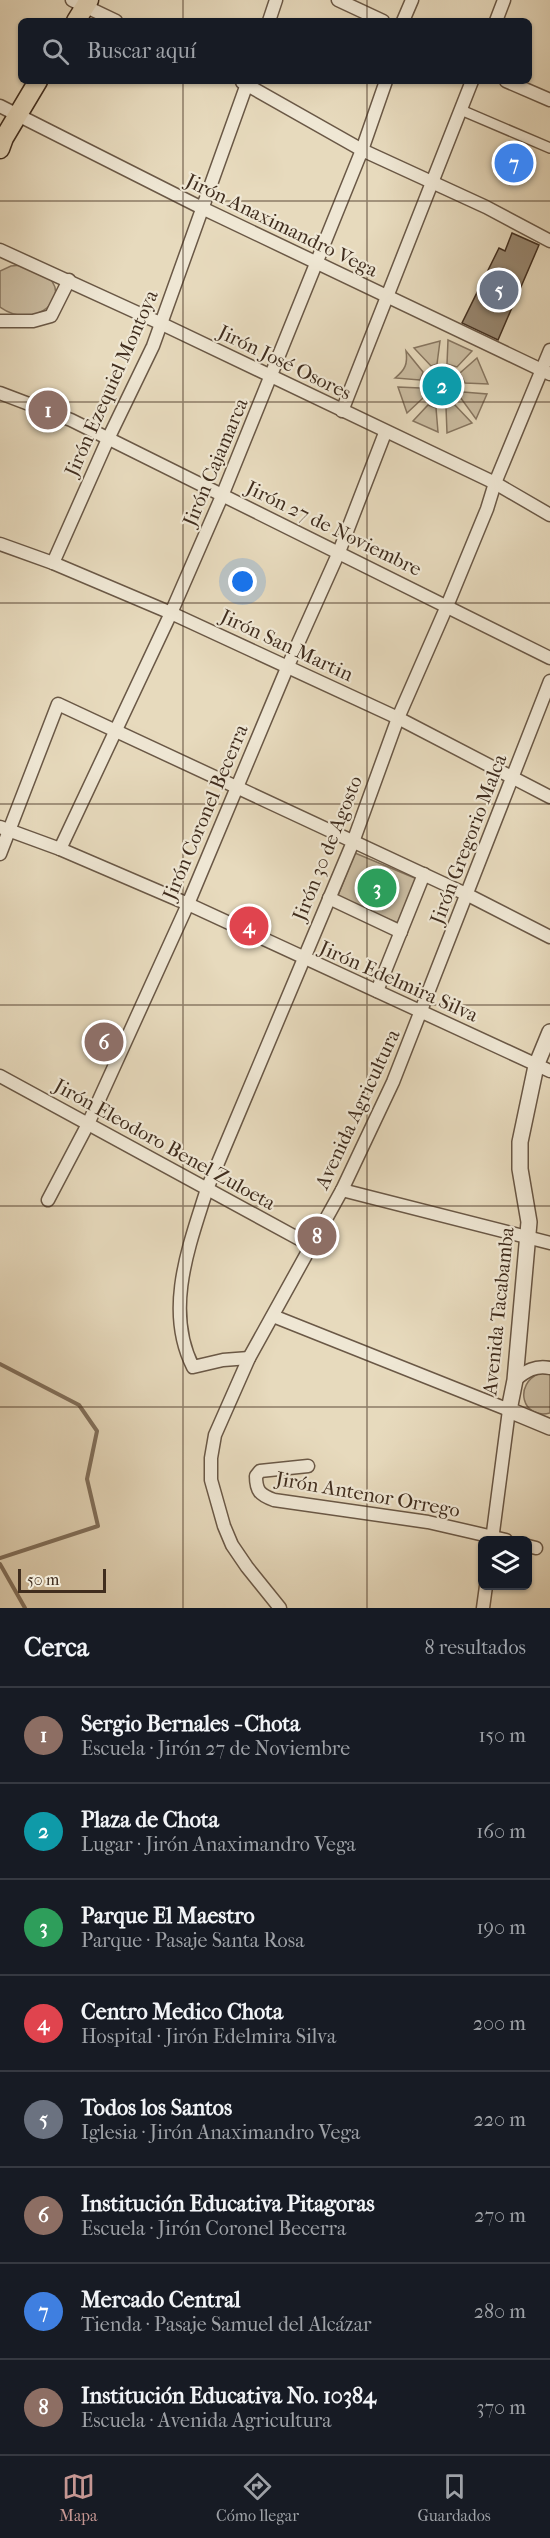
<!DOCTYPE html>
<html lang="es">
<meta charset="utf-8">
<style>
body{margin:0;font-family:"IM FELL French Canon",serif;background:#242831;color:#f1f3f6}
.controls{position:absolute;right:18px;bottom:18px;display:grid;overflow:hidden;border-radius:9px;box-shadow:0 2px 4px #0004}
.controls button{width:54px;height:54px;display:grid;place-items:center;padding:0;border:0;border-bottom:2px solid #363941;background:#171b24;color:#f1f3f6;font:30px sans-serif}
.scale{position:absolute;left:18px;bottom:15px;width:88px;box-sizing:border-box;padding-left:6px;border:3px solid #402d1e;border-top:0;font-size:16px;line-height:21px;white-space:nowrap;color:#402d1e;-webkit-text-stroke:4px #efe7d4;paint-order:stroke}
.you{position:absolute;left:243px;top:582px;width:21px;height:21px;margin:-15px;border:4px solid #fff;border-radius:50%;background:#1a73e8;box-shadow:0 0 0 9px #1a73e833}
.badge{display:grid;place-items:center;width:39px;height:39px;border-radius:50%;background:#c59692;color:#fff;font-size:20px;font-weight:700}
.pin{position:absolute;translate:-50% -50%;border:3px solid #fff;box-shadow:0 2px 6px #0006}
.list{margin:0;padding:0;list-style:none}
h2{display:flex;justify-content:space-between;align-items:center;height:78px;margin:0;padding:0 24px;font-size:26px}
h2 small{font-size:20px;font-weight:400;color:#9ea1a6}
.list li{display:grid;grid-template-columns:39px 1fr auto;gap:18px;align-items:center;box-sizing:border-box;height:96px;padding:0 24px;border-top:2px solid #363941}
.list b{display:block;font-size:22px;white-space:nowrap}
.list p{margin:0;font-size:20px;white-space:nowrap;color:#9ea1a6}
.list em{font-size:20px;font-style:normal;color:#9ea1a6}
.icon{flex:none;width:33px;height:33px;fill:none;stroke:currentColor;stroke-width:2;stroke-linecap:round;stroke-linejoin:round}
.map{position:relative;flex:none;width:550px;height:1608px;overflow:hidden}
.search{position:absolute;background:#171b24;box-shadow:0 2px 4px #0004;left:18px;right:18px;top:18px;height:66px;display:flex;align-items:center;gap:15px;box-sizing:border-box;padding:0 21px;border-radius:9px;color:#9ea1a6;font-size:22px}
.sheet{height:846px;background:#171b24}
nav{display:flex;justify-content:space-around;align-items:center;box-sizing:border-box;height:84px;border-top:2px solid #363941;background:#171b24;font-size:16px;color:#9ea1a6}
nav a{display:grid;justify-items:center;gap:3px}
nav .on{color:#c59692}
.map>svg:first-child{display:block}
.green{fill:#cbbda2;stroke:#867560;stroke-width:1.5}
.water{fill:#ae9f87;stroke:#82715d;stroke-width:1.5}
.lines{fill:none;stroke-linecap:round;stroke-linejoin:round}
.stream{stroke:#82715d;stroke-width:4}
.building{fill:#978771;stroke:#402d1e;stroke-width:1.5}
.pedestrian-casing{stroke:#6a5846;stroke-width:12}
.minor-casing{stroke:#6a5846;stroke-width:15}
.tertiary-casing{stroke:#6a5846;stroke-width:18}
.primary-casing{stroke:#402d1e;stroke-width:21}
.pedestrian{stroke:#efe7d4;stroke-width:9}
.minor{stroke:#efe7d4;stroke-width:12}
.tertiary{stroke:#efe7d4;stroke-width:15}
.primary{stroke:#e7dabd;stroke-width:18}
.grid{fill:none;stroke:#402d1e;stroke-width:1.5;stroke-opacity:0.55}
.labels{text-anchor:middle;stroke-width:4.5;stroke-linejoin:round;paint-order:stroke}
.street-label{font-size:20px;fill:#402d1e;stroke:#efe7d4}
</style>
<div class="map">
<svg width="550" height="1608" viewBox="0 0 550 1608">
<rect width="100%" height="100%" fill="#e7dabd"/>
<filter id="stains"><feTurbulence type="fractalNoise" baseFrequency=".00333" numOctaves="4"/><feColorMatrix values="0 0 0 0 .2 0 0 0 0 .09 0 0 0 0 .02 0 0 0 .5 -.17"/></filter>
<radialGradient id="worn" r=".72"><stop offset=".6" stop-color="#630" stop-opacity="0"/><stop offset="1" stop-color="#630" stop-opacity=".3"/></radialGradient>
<!-- green -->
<g class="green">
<path d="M22 265C29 268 38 270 44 274 76 295 35 332 0 307V271L11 266Z"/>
<polygon points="448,340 472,351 457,367 447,364"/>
<polygon points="440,341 437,364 431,366 414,348"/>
<path d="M406 351 423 372 420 380 395 378C405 370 408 364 406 351Z"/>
<polygon points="477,358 488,384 465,383 460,373"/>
<polygon points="398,387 420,388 423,398 407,413"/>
<polygon points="463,392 487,394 476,419 460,397"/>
<polygon points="454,404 472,423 447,433 446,407"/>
<polygon points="428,405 436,408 438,432 413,421"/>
<polygon points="355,853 417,879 398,923 337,898"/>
<path d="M540 1373 550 1374V1413C522 1420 513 1384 540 1373Z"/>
</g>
<!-- water -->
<circle class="water" cx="441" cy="386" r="9"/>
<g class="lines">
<!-- stream -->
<g class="stream">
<polyline points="0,1364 79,1405 97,1431 87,1479 98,1526 0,1558"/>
<polyline points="0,1564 25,1608"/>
</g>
</g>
<!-- building -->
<polygon class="building" points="512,233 539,245 498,340 462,323 499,248 505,251"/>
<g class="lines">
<!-- pedestrian casing -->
<g class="pedestrian-casing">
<polyline id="pedestrian" points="461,110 550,148"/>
</g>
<!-- minor casing -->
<g class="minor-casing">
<g id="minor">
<polyline points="72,0 116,21"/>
<polyline points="338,0 383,21"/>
<polyline points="269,21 276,0"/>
<polyline points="403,21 412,0"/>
<polyline points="496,21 504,0"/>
<polyline points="506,81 550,100"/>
<polyline points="242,82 362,150 486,207 550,241"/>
<polyline points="0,106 202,208 550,374"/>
<polyline points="0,250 162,324 495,483 550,515"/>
<polyline points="0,321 33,321 51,316 69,280"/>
<polyline points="0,393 71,420 550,658"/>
<polyline points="342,411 472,81"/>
<polyline points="0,544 53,563 171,613 398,718 550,797"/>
<polyline points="53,563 108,439 153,346 248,81"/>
<polyline points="0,827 60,849 188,904 550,1071"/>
<polyline points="60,849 171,613 222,496 362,150 386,81"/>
<polyline points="0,854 58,704 468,895 550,937"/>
<polyline points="329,898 401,932"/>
<polyline points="377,991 424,874"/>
<polyline points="0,1076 312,1246"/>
<polyline points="342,1190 550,1243"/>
<polyline points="48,1200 88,1124 188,904 287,668 339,552 385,433"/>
<polyline points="273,1316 509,1410 492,1540"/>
<path d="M249 1358 223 1360 193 1367C164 1310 189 1246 207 1189L353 842 398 718 447 606 487 509 495 483 550 350"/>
<path d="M515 1380C526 1371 535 1365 550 1368"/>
<path d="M308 1466 260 1471 256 1476C256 1491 260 1495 274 1500L428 1522 506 1540"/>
<polyline points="528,1546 536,1548"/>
<polyline points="280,1608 247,1567 232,1545 224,1526 211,1480 211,1458 215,1435 249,1358 342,1190 393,1082 550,681"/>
<polyline points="483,1608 486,1586"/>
</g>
</g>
<!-- tertiary casing -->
<g class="tertiary-casing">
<polyline id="tertiary" points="550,1032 536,1066 520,1142 520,1169 529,1222 515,1380 509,1410 550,1427"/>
</g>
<!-- primary casing -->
<g class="primary-casing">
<g id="primary">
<polyline points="76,21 89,0"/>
<polyline points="0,149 4,138 38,81"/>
</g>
</g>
<!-- pedestrian -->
<use href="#pedestrian" class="pedestrian"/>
<!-- minor -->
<use href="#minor" class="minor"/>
<!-- tertiary -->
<use href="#tertiary" class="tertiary"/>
<!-- primary -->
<use href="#primary" class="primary"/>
</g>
<!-- grid -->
<path class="grid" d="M183 0V21M367 0V21M183 81V1608M367 81V1608M0 201H550M0 402H550M0 603H550M0 804H550M0 1005H550M0 1206H550M0 1407H550"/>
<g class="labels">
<!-- street labels -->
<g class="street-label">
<text transform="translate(282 225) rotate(26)" y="7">Jirón Anaximandro Vega</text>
<text transform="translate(285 362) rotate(26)" y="7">Jirón José Osores</text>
<text transform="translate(111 383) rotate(-66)" y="7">Jirón Ezequiel Montoya</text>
<text transform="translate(215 462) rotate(-67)" y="7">Jirón Cajamarca</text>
<text transform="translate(334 528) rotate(26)" y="7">Jirón 27 de Noviembre</text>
<text transform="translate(287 645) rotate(25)" y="7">Jirón San Martin</text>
<text transform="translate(205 812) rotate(-67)" y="7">Jirón Coronel Becerra</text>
<text transform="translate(468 839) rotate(-69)" y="7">Jirón Gregorio Malca</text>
<text transform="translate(327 848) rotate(-68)" y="7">Jirón 30 de Agosto</text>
<text transform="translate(399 981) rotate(24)" y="7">Jirón Edelmira Silva</text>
<text transform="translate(357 1109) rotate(-65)" y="7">Avenida Agricultura</text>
<text transform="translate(165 1144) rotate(29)" y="7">Jirón Eleodoro Benel Zuloeta</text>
<text transform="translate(498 1311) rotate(-84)" y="7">Avenida Tacabamba</text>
<text transform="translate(368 1494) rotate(10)" y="7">Jirón Antenor Orrego</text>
</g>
</g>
<rect width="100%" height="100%" filter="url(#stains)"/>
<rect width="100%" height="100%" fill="url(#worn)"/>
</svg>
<div class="controls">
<button><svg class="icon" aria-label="layers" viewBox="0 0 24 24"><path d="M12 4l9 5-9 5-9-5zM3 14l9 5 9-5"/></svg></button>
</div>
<div class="scale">50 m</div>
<div class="you"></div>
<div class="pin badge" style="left:48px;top:410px;background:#8d6e63">1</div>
<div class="pin badge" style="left:442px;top:386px;background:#0f9aa8">2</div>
<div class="pin badge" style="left:377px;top:888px;background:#2e9e5b">3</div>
<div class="pin badge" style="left:249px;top:926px;background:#e0444e">4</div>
<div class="pin badge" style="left:499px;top:290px;background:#6b7280">5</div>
<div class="pin badge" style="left:104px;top:1042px;background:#8d6e63">6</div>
<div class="pin badge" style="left:514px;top:163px;background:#3f7fe0">7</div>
<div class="pin badge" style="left:317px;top:1236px;background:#8d6e63">8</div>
<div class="search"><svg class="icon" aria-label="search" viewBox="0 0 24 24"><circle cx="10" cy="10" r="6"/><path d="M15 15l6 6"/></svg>Buscar aquí</div>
</div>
<section class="sheet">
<h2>Cerca<small>8 resultados</small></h2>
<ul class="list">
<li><span class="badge" style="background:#8d6e63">1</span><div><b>Sergio Bernales - Chota</b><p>Escuela · Jirón 27 de Noviembre</p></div><em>150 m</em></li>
<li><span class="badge" style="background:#0f9aa8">2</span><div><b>Plaza de Chota</b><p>Lugar · Jirón Anaximandro Vega</p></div><em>160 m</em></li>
<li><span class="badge" style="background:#2e9e5b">3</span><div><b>Parque El Maestro</b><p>Parque · Pasaje Santa Rosa</p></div><em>190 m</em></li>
<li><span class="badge" style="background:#e0444e">4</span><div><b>Centro Medico Chota</b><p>Hospital · Jirón Edelmira Silva</p></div><em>200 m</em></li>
<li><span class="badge" style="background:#6b7280">5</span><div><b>Todos los Santos</b><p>Iglesia · Jirón Anaximandro Vega</p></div><em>220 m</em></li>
<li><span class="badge" style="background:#8d6e63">6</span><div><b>Institución Educativa Pitagoras</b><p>Escuela · Jirón Coronel Becerra</p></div><em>270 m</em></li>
<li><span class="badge" style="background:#3f7fe0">7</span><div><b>Mercado Central</b><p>Tienda · Pasaje Samuel del Alcázar</p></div><em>280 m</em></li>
<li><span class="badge" style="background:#8d6e63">8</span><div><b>Institución Educativa No. 10384</b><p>Escuela · Avenida Agricultura</p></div><em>370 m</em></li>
</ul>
</section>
<nav>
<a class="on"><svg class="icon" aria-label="map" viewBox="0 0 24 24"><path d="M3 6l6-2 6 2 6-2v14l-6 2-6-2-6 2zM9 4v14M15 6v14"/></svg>Mapa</a>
<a><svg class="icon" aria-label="directions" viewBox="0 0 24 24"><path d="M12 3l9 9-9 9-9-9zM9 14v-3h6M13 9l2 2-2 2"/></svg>Cómo llegar</a>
<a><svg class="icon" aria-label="saved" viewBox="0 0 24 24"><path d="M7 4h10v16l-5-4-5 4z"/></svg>Guardados</a>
</nav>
